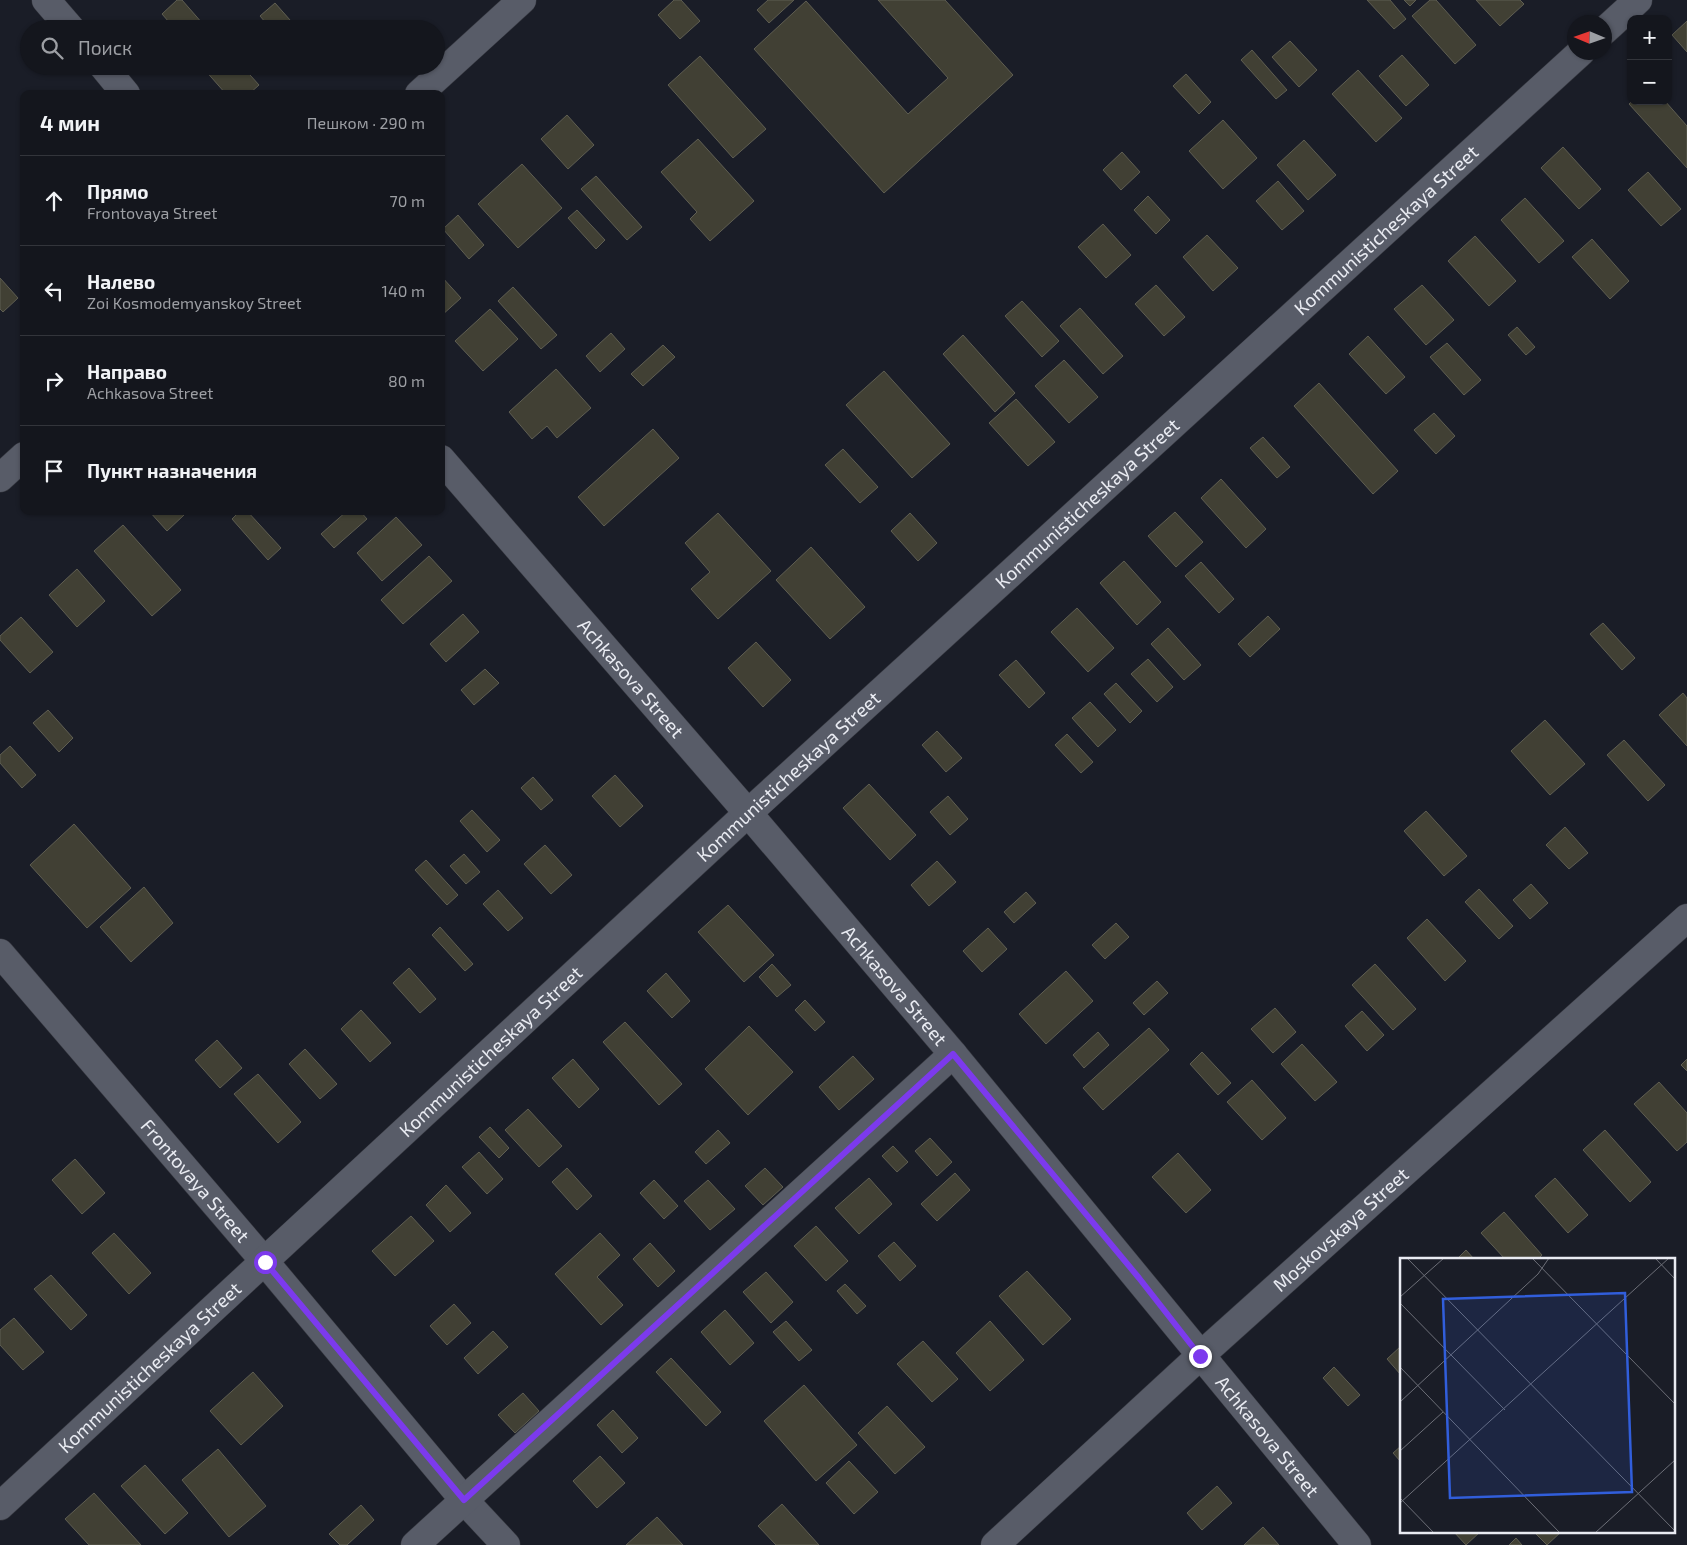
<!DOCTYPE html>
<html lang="ru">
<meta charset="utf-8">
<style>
body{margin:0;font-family:"Exo 2",sans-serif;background:#1d1f26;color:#f1f3f6}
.controls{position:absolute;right:15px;top:15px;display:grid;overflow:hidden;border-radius:10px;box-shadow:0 1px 4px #0004}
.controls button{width:45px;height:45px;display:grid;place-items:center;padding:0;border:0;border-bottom:1px solid #33353b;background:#14161d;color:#f1f3f6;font:25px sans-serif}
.compass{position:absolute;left:1567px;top:15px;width:45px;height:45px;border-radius:50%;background:#14161d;box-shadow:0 1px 4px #0004;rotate:272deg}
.stop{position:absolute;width:15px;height:15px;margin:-11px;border:4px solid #7c3aed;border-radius:50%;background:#fff}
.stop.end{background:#7c3aed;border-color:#fff;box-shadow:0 1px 5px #0008}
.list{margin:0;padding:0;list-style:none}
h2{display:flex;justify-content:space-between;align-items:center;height:65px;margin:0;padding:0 20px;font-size:21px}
h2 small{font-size:16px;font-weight:400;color:#9d9fa4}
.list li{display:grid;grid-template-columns:32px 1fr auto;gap:15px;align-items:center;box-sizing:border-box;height:90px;padding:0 20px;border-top:1px solid #33353b}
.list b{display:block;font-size:19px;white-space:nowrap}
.list p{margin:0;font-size:16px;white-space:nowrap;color:#9d9fa4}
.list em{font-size:16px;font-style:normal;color:#9d9fa4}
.icon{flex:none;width:28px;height:28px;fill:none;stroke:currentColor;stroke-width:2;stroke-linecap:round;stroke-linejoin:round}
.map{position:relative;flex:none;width:1687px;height:1545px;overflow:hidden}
.search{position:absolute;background:#14161d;box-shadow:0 1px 4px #0004;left:20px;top:20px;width:425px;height:55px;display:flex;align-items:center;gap:12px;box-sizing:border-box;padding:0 18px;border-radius:28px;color:#9d9fa4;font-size:19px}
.panel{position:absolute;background:#14161d;box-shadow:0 1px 4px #0004;left:20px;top:90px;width:425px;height:425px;border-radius:10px}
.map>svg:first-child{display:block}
.building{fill:#414034;stroke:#5f5e52}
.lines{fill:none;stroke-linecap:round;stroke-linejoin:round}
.street-casing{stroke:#373941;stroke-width:29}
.secondary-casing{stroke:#373941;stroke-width:29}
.street{stroke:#585c68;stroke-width:28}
.secondary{stroke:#585c68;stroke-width:28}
.route{stroke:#7c3aed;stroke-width:6}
.labels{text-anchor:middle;stroke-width:4;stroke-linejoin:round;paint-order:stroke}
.street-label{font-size:19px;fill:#e9ebf2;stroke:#1a1d27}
.inset-road{fill:none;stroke:#6d6f78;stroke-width:1}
.view{fill:#315edb;fill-opacity:0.15;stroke:#315edb;stroke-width:2.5}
.inset-edge{fill:none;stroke:#e9ebf2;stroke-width:2.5}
</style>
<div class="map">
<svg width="1687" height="1545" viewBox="0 0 1687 1545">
<rect width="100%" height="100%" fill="#1a1d27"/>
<!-- building -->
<g class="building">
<polygon points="177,0 182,0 203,24 198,29 175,29 162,14"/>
<polygon points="674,0 681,0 700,21 680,39 658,15"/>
<polygon points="768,0 794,0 769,23 757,10"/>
<polygon points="878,0 945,0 1013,75 884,193 754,49 806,1 908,114 948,78"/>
<polygon points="1367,0 1390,0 1406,19 1394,29"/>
<polygon points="1404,0 1416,0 1410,6"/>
<polygon points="1430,0 1436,0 1476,45 1455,64 1412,16"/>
<polygon points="1476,0 1520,0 1524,4 1500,26"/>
<polygon points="275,3 298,29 271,29 260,16"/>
<polygon points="1687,21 1687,52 1672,35"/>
<polygon points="1290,41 1317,70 1299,87 1272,57"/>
<polygon points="1252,50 1287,90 1276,99 1241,60"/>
<polygon points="1402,55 1429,85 1406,106 1379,76"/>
<polygon points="700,56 766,129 733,158 668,85"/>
<polygon points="207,66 242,66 259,85 249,94 226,94 204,69"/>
<polygon points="1358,70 1402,118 1376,142 1332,94"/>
<polygon points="1186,74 1211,102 1199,114 1173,86"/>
<polygon points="1632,101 1665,101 1687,126 1687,168 1629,104"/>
<polygon points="567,115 594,145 568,169 541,139"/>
<polygon points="1223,120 1257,158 1223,189 1189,151"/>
<polygon points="698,139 754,201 710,241 690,219 697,212 661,172"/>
<polygon points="1304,140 1336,175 1308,200 1277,165"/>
<polygon points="1563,147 1601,189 1579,209 1541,168"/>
<polygon points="1122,152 1140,172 1121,190 1103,170"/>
<polygon points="522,164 562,208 518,248 478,204"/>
<polygon points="1648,172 1681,209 1661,226 1628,190"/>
<polygon points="596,176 642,227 627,240 581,189"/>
<polygon points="1278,181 1304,211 1282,230 1256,201"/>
<polygon points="1148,196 1170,220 1156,234 1134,210"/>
<polygon points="1525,198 1564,241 1539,263 1501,220"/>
<polygon points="577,210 605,240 596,249 568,218"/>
<polygon points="458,215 484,245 469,259 443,229"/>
<polygon points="1103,224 1131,255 1106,278 1078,247"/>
<polygon points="1207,235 1238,268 1213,291 1183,257"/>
<polygon points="1475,236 1516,281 1489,306 1448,261"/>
<polygon points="1592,239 1629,281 1610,299 1572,257"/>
<polygon points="441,276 461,298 441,316"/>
<polygon points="0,278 18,298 3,312 0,309"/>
<polygon points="1156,285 1185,317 1164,336 1135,304"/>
<polygon points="1422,285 1454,320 1426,345 1394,309"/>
<polygon points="513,287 557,335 541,349 498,301"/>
<polygon points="1022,301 1059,341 1042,357 1005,316"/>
<polygon points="1080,308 1123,356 1103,374 1060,326"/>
<polygon points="490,309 518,339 483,371 455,341"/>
<polygon points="1517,327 1535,347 1526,355 1508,335"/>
<polygon points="611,333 625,349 600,372 586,356"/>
<polygon points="963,335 1015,393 995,412 943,354"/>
<polygon points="1368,336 1405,377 1386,394 1349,354"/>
<polygon points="1447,343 1481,380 1464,395 1430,357"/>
<polygon points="663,345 675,357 643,386 631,374"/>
<polygon points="1064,360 1098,397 1069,423 1035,386"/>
<polygon points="556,369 591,408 557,438 547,426 532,439 509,412"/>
<polygon points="884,371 950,444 912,478 846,405"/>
<polygon points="1319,383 1398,471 1373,494 1294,406"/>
<polygon points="1016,399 1055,442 1028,466 989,423"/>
<polygon points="1434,413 1455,436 1436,454 1414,430"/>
<polygon points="653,429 679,458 604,526 578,497"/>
<polygon points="1263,437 1290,467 1277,478 1250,448"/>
<polygon points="843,449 878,487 860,503 825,465"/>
<polygon points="1221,479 1266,529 1246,548 1201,498"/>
<polygon points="149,511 180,511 184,515 167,531"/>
<polygon points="240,511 247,511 281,548 268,560 232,519"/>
<polygon points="347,511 360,511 367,519 334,548 321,534"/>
<polygon points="1175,512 1203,542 1176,567 1148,536"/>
<polygon points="718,513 771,571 718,619 691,589 710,572 685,543"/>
<polygon points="910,513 937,543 918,561 891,531"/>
<polygon points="396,517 422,545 382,581 357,553"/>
<polygon points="123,525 181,590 152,616 94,551"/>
<polygon points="811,547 865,607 830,639 776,580"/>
<polygon points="429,556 452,581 403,624 381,600"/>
<polygon points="1124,561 1161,602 1137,625 1100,583"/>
<polygon points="1201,562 1234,599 1219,613 1185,576"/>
<polygon points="77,569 105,601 77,627 49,595"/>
<polygon points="1077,608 1114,648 1088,672 1051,632"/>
<polygon points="463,614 479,632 446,662 430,644"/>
<polygon points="1268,616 1280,629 1250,657 1238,644"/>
<polygon points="21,617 53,652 30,673 0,640 0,636"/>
<polygon points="1603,623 1635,658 1622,670 1590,634"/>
<polygon points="1168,628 1201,665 1184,680 1151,644"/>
<polygon points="756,642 791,680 763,707 728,668"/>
<polygon points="1148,659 1173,687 1157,702 1131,674"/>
<polygon points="1016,660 1045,693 1029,708 999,675"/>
<polygon points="485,669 499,683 474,705 461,690"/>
<polygon points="1116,683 1142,711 1130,723 1104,694"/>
<polygon points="1683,693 1687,698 1687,746 1659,715"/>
<polygon points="1090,702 1116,730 1098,747 1072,718"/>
<polygon points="48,710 73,738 59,752 33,723"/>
<polygon points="1545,720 1585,764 1550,795 1511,751"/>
<polygon points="937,731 962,758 946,772 922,745"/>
<polygon points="1067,734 1093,762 1081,773 1055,745"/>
<polygon points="1624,740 1665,785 1648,801 1607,755"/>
<polygon points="10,746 36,775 22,788 0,763 0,755"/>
<polygon points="615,775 643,806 620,827 592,796"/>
<polygon points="533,777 553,800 541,810 521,788"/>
<polygon points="869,784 916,835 890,860 843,808"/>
<polygon points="948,796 968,819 950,835 930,812"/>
<polygon points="472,810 500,840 487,852 460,821"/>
<polygon points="1426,811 1467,856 1444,876 1404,831"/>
<polygon points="74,824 131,888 87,928 30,865"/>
<polygon points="1565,827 1588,853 1569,869 1546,845"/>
<polygon points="545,845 572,875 551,894 524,864"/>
<polygon points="464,854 480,872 466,884 450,866"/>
<polygon points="426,860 458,895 447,905 415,870"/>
<polygon points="937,861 956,882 929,906 911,885"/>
<polygon points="1531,884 1548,903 1530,919 1513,900"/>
<polygon points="144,887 173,923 131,962 100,927"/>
<polygon points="1479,889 1513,926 1499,939 1465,902"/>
<polygon points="498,890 523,918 508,931 483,904"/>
<polygon points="1026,892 1036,903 1014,923 1004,912"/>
<polygon points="728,905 774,955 744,982 698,932"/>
<polygon points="1427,919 1466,961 1445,981 1407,938"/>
<polygon points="1116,923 1129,937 1105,959 1092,945"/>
<polygon points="440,927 473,964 465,971 432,935"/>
<polygon points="988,928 1007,949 982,972 963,951"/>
<polygon points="772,964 791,985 777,997 759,977"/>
<polygon points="1375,964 1416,1009 1393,1030 1352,985"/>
<polygon points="409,968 436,999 420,1013 393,983"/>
<polygon points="1066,971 1093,1001 1046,1044 1019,1014"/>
<polygon points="666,973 690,1001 672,1018 647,991"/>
<polygon points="1157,981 1168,993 1144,1015 1133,1003"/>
<polygon points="805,1000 825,1022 815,1031 795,1010"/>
<polygon points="1275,1008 1296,1032 1273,1053 1251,1029"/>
<polygon points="361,1010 391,1043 370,1062 341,1029"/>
<polygon points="1362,1011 1384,1035 1367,1051 1345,1026"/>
<polygon points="625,1022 682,1084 659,1105 603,1042"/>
<polygon points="749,1026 793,1072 748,1115 705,1069"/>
<polygon points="1149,1028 1169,1050 1103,1110 1083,1088"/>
<polygon points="1098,1032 1109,1045 1084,1068 1073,1055"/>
<polygon points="217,1040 242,1068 220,1088 195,1060"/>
<polygon points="1302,1044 1337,1082 1315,1101 1281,1064"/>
<polygon points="305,1049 337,1084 320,1099 289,1064"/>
<polygon points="1202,1052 1231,1083 1218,1095 1190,1064"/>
<polygon points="853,1056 874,1079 839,1110 819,1087"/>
<polygon points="573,1059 599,1089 579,1108 552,1078"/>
<polygon points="1687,1059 1687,1071 1681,1065"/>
<polygon points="258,1074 301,1122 278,1143 234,1094"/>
<polygon points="1252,1080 1286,1118 1262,1140 1227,1102"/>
<polygon points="1659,1082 1687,1113 1687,1142 1677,1151 1634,1104"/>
<polygon points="528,1109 562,1146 539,1167 505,1130"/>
<polygon points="490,1127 509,1148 499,1158 479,1137"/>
<polygon points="718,1130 730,1143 706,1164 695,1152"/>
<polygon points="1605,1130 1651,1182 1630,1202 1583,1150"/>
<polygon points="930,1138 952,1162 937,1176 915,1151"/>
<polygon points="893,1146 908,1162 897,1172 882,1156"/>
<polygon points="479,1152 503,1179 487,1194 462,1167"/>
<polygon points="1178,1153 1211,1190 1186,1213 1152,1177"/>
<polygon points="75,1159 105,1193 82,1214 52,1180"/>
<polygon points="567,1168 592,1196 577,1210 552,1182"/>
<polygon points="765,1168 783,1187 763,1205 745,1186"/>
<polygon points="955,1173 970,1190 937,1221 921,1204"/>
<polygon points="869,1178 892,1204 859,1234 835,1208"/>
<polygon points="1555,1178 1588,1215 1568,1233 1535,1196"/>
<polygon points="654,1180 678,1206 664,1219 640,1193"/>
<polygon points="708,1180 735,1209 710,1230 684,1201"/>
<polygon points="446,1185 471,1213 450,1232 426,1205"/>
<polygon points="1504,1212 1542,1255 1538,1259 1505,1259 1481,1233"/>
<polygon points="411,1216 434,1241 395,1276 372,1251"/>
<polygon points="816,1226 848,1261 826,1281 794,1246"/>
<polygon points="114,1233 151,1273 129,1294 92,1253"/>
<polygon points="600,1233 620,1255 597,1277 623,1305 601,1325 555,1274"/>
<polygon points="894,1242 916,1266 900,1281 878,1256"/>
<polygon points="650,1243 675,1271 658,1287 633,1259"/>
<polygon points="1466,1250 1474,1259 1457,1259"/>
<polygon points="1027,1271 1071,1319 1043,1345 999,1296"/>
<polygon points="766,1272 793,1302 771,1323 743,1292"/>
<polygon points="51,1275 87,1315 71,1330 34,1289"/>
<polygon points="845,1284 866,1306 857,1314 837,1291"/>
<polygon points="454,1304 471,1323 447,1345 430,1326"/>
<polygon points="725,1310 754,1343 730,1365 701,1332"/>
<polygon points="14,1318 44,1352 23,1370 0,1345 0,1330"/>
<polygon points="786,1321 812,1350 799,1361 773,1332"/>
<polygon points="990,1321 1024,1360 990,1391 956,1353"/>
<polygon points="493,1331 508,1347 478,1374 464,1358"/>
<polygon points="923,1341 958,1379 932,1402 897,1364"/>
<polygon points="1401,1346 1401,1375 1387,1359"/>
<polygon points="671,1358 721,1412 706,1426 656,1372"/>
<polygon points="1334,1367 1360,1395 1348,1406 1323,1378"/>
<polygon points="253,1372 283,1406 241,1445 210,1411"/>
<polygon points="804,1385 857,1445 816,1481 764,1421"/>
<polygon points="523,1393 539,1411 515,1433 498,1415"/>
<polygon points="887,1406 925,1447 895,1474 858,1433"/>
<polygon points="613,1410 638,1438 622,1453 597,1425"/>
<polygon points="1401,1446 1401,1462 1393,1453"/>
<polygon points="218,1449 266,1506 229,1537 182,1480"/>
<polygon points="600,1456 625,1483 597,1508 573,1481"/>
<polygon points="849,1461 878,1492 854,1514 826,1483"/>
<polygon points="145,1465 188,1513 165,1534 121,1486"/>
<polygon points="1217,1486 1232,1503 1202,1530 1187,1513"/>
<polygon points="94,1493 141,1545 89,1545 65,1519"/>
<polygon points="782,1504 819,1545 776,1545 758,1526"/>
<polygon points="361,1505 374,1520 347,1545 340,1545 329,1534"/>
<polygon points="657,1517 683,1545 626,1545"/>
<polygon points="1263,1527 1279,1545 1244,1545"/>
<polygon points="1453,1531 1481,1531 1466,1545"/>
<polygon points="1533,1531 1562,1531 1547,1545"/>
<polygon points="1516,1538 1522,1545 1509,1545"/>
</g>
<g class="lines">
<!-- street casing -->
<g class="street-casing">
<g id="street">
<polyline points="1604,31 1638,0"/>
<path id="s1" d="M0 953 265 1262 464 1500 506 1545"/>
<path id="s2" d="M0 1506 748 813 1581 52"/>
<polyline points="415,1545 953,1054"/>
<path id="s3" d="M995 1545 1200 1356 1687 918"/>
</g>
</g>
<!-- secondary casing -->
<g class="secondary-casing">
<g id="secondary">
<polyline points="46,0 71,29"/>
<polyline points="103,66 126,94"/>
<polyline points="419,94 522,0"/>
<path id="s4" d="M441 459 748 813 953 1054 1357 1545"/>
<polyline points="0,478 24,456"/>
</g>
</g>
<!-- street -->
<use href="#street" class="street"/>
<!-- secondary -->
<use href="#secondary" class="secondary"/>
</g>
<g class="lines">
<!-- route -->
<polyline class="route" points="265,1262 464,1500 953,1054 1139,1278 1200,1356"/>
</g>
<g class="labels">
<!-- street labels -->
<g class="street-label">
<text dy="7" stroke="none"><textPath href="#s2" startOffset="1884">Kommunisticheskaya Street</textPath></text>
<text dy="7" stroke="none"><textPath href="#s2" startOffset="1479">Kommunisticheskaya Street</textPath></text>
<text dy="7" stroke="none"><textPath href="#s4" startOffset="290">Achkasova Street</textPath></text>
<text dy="7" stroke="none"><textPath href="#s2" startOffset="1074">Kommunisticheskaya Street</textPath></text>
<text dy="7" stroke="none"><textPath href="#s4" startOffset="695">Achkasova Street</textPath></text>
<text dy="7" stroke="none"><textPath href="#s2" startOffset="669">Kommunisticheskaya Street</textPath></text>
<text dy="7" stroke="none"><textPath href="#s1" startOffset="300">Frontovaya Street</textPath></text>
<text dy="7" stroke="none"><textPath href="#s3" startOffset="468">Moskovskaya Street</textPath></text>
<text dy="7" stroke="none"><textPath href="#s2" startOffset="204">Kommunisticheskaya Street</textPath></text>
<text dy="7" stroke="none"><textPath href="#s4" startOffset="1280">Achkasova Street</textPath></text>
</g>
</g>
<!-- overview -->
<g transform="translate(1400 1258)">
<rect width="275" height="275" fill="#1a1d27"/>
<path class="inset-road" d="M7 0 275 273M132 0 275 146M255 0 275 21M0 39 44 0M0 45 105 152M0 109 160 275M0 144 138 16 149 0M0 193 43 154M0 240 34 275M0 245 269 0M195 275 275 202"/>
<path class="view" d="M225 35 232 234 50 240 43 41Z"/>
<rect width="275" height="275" class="inset-edge"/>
</g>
</svg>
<div class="controls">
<button>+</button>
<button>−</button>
</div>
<svg class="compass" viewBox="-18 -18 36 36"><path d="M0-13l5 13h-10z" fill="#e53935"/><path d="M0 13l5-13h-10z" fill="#9d9fa4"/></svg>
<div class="stop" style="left:265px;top:1262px"></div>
<div class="stop end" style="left:1200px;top:1356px"></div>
<div class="search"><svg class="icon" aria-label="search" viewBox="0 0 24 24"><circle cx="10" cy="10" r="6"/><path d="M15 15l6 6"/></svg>Поиск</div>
<section class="panel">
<h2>4 мин<small>Пешком · 290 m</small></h2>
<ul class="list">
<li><svg class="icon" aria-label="ahead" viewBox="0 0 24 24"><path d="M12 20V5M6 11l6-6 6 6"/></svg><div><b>Прямо</b><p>Frontovaya Street</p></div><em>70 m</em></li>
<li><svg class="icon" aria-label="left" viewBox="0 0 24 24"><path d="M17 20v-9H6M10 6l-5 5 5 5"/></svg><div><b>Налево</b><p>Zoi Kosmodemyanskoy Street</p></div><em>140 m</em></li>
<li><svg class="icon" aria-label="right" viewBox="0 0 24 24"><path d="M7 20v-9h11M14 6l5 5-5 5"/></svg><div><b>Направо</b><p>Achkasova Street</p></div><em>80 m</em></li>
<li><svg class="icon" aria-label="arrive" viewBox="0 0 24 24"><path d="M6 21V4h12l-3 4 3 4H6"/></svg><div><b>Пункт назначения</b></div></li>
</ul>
</section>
</div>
